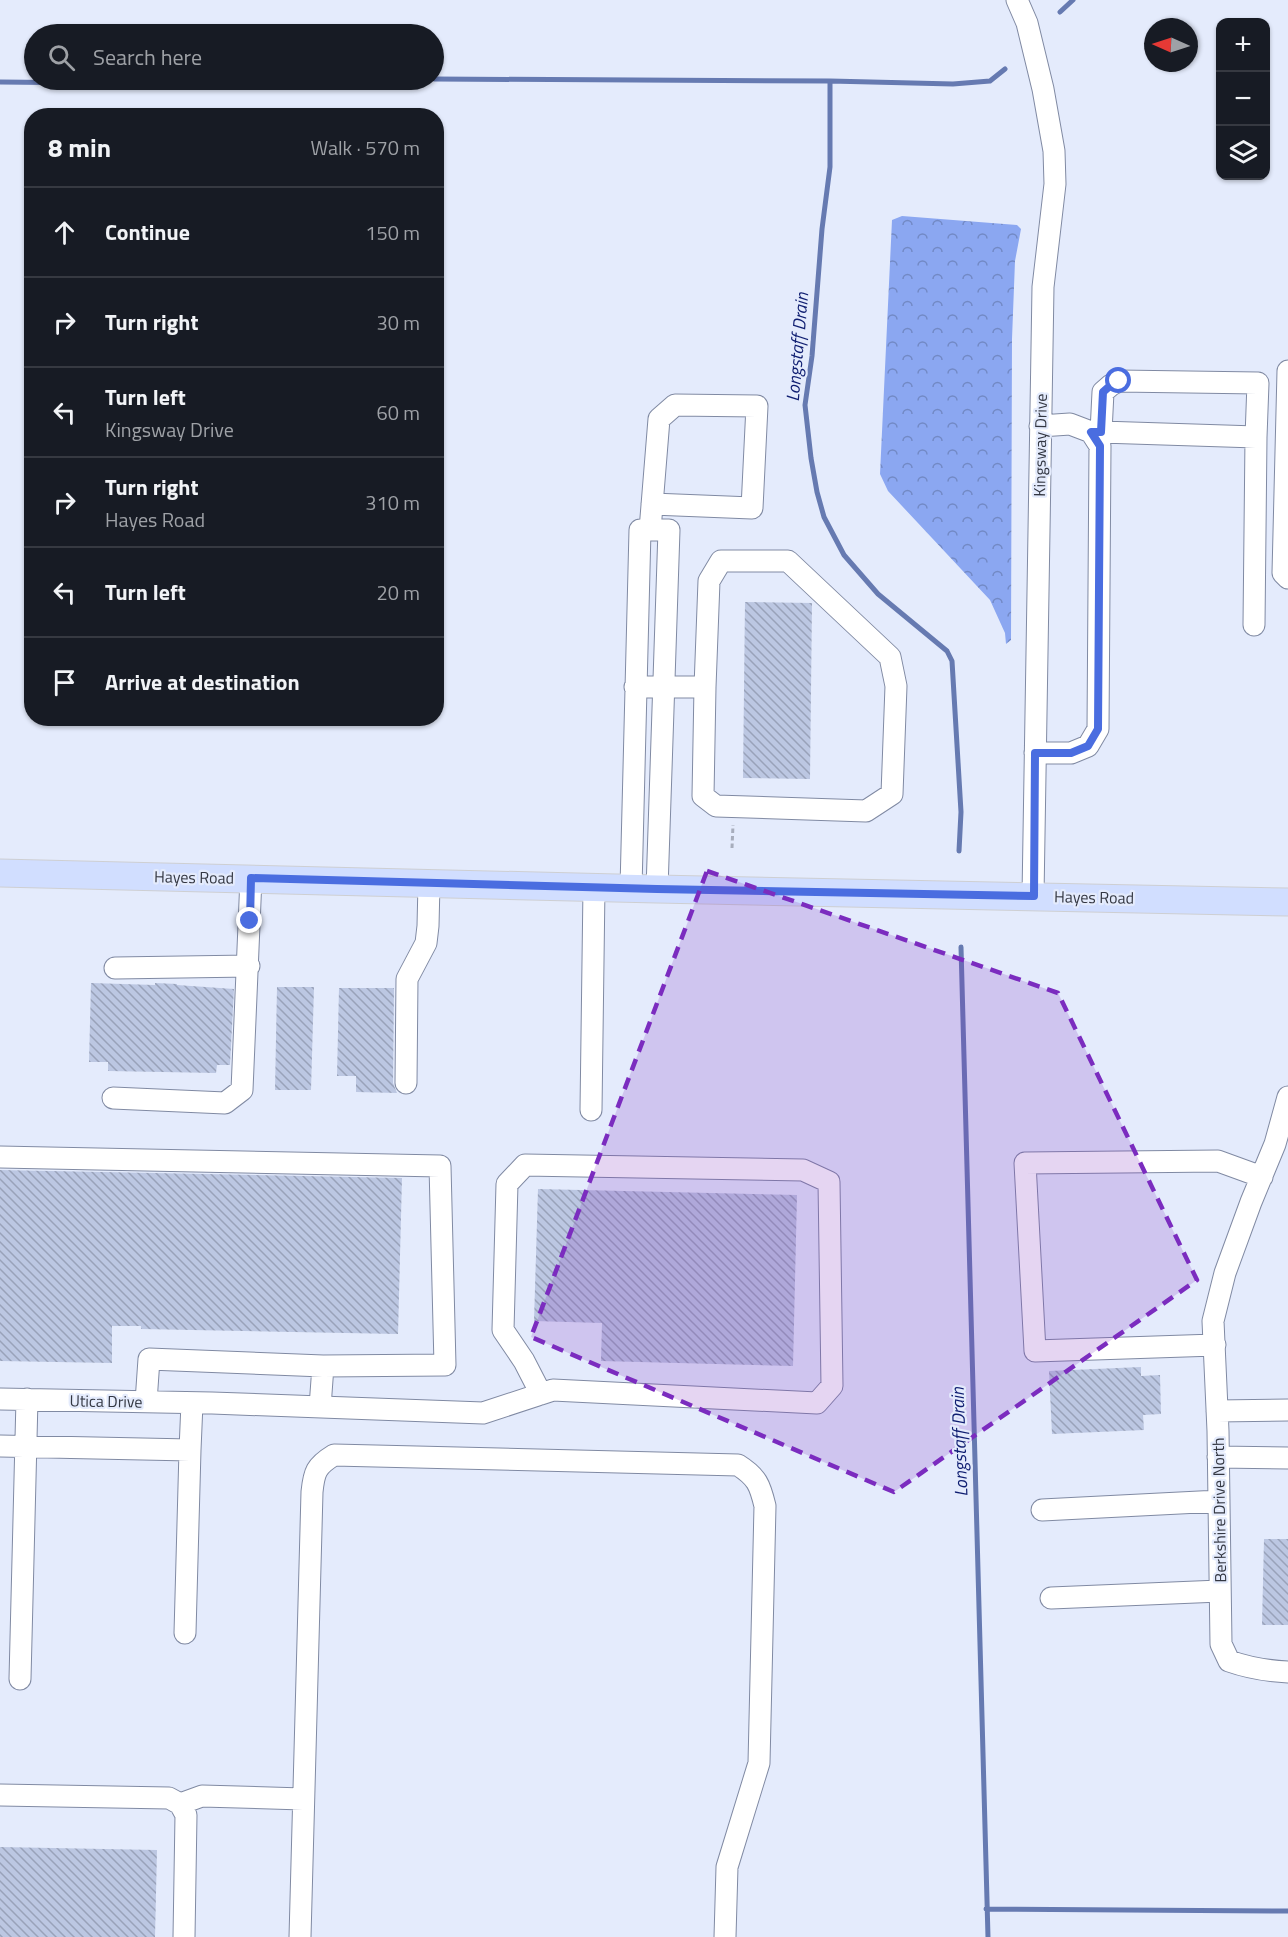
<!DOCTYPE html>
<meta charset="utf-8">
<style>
:root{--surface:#171b24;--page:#20242c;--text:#f1f3f6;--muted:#9ea1a6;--line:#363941}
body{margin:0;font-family:"Titillium Web",sans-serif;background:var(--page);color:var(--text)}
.controls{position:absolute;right:18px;top:18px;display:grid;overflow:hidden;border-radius:12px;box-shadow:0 2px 4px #0004}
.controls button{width:54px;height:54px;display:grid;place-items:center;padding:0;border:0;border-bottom:2px solid var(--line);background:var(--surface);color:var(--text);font:30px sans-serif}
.compass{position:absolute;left:1144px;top:18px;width:54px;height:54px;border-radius:50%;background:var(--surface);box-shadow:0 2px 4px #0004;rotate:273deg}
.stop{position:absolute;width:18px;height:18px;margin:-14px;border:4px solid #4a6de0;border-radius:50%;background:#fff}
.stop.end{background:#4a6de0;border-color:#fff;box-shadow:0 2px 6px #0008}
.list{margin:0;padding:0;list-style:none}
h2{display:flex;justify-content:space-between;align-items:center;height:78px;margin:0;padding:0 24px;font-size:26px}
h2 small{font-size:20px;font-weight:400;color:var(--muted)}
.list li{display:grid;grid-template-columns:39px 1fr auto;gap:18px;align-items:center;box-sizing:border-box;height:90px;padding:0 24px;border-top:2px solid var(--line)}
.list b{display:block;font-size:22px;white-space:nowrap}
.list p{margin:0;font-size:20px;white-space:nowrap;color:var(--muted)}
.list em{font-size:20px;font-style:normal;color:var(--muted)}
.icon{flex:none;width:33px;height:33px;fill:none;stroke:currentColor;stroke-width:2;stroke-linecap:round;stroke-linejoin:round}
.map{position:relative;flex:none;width:1288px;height:1937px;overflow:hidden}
.search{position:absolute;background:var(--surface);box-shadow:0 2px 4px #0004;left:24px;top:24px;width:420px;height:66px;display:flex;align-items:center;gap:15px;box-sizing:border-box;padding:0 21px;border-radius:33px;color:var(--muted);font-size:22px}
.panel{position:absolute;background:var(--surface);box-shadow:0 2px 4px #0004;left:24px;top:108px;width:420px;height:618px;border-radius:24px}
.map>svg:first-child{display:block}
.forest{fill:url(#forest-crowns)}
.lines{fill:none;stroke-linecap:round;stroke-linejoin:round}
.stream{stroke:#667ab1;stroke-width:5}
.building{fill:url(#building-back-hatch)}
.minor-casing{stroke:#808aa3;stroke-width:23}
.major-casing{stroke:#cecfd2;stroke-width:29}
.path{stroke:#a7adbc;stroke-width:3;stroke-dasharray:4.5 3;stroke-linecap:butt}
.minor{stroke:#fff;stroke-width:21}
.major{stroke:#d1deff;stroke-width:27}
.route{stroke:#4a6de0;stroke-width:8}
.marked{fill:#7b2cbf;fill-opacity:0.2;stroke:#7b2cbf;stroke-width:4.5;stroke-dasharray:12 8;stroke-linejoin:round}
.labels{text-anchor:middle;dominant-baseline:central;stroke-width:4.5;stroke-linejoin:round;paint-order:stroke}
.street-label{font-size:16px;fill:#333742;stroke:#e4ebfc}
.water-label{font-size:18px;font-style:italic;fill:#0f1e71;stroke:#e4ebfc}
</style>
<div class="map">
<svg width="1288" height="1937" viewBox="0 0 1288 1937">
<defs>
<pattern id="forest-crowns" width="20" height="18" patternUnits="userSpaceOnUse" patternTransform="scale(1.5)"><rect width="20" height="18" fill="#8ba7f1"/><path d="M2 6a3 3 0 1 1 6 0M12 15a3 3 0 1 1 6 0" fill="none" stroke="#7289c5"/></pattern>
<pattern id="building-back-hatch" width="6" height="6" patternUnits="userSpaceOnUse" patternTransform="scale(1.5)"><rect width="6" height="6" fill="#bcc7e2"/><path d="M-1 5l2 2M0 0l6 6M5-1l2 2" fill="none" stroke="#99a2b9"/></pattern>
</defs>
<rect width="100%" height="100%" fill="#e4ebfc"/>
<path class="forest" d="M902 216 1017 225 1021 229 1015 261 1012 339 1011 640 1006 644 1005 633 990 600 888 491 880 474 892 220Z"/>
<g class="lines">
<path class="stream" d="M1060 12 1073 0
M434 79 830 81 953 84 990 81 1005 69
M830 81V167L822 229 812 356 805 405 811 458 817 492 824 517 844 555 878 594 947 651 952 661 961 812 959 851
M0 82 96 83 108 80
M961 947 988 1937
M986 1909 1288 1911"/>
</g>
<path class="building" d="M745 602 812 603 810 779 743 778Z
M91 983 155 985V983L177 984V985L234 989 230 1065H217L216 1073 108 1071V1062H89Z
M277 987H314L311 1090H275Z
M339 988H394L393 1083 397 1093 356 1092V1076H337Z
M0 1170 402 1178 398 1334 141 1329V1326H112V1363L0 1361Z
M538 1189 797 1195 793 1366 601 1361 602 1323 534 1321Z
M1141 1367V1376L1160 1375 1161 1414 1143 1415 1144 1430 1052 1434 1049 1371Z
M1264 1539H1288V1625H1262Z
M0 1847 157 1850 155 1937H0Z"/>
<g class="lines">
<defs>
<path id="minor" d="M1017 0 1027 23 1043 89 1054 151 1055 184 1043 287 1033 896
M1288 371 1283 573 1288 578
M1091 432H1101L1256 437 1258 383 1119 381 1111 385 1103 392 1101 432
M650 530 659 419 675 405 757 406 752 508 652 504
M1254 625 1256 437
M635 687H705L709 581 721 561H788L890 657 896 686 892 794 866 811 716 806 703 796 705 687
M1035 753H1071L1088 746 1098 729 1100 446 1091 432 1070 424 1040 426
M631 888 640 530H669L657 889
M115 968 249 966
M406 1083 407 979 426 943 428 926 429 884
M1288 1097 1275 1144 1251 1202 1225 1273 1213 1321 1218 1431 1221 1644 1229 1661C1249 1668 1267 1671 1288 1672
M113 1098 225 1103 242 1090 251 878
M591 1110 594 887
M0 1157 440 1166 445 1365 323 1366 320 1407
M1215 1345 1035 1351 1025 1163 1218 1161 1262 1177
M0 1399 212 1403 483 1413 553 1390 817 1403 832 1386 829 1182 803 1170 525 1165 507 1184 503 1330 524 1361 541 1394
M146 1402 149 1359 323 1366
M1217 1411 1288 1410
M0 1446 190 1450 185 1633
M190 1450 192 1403
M1218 1457 1288 1458
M1042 1510 1219 1501
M1051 1598 1220 1591
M20 1679 27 1399
M0 1795 169 1798 180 1804 186 1815 184 1937
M180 1804 202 1796 303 1799
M300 1937 312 1492C314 1472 316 1466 334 1455L738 1465C757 1477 760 1485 765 1506L759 1763 727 1867 725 1937"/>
<path id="major" d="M0 873 657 889 1288 902"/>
</defs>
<use href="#minor" class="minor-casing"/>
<use href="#major" class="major-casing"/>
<path class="path" d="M732 848 733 825"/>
<use href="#minor" class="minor"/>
<use href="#major" class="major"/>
</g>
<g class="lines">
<path class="route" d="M250 921 251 878 657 889 1034 896 1035 753H1071L1088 746 1098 729 1100 446 1091 432H1101L1103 392 1111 385 1119 381"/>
</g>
<path class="marked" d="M707 871 1058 993 1197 1280 894 1492 531 1337Z"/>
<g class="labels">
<g class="street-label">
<text transform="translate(1040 445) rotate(-89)">Kingsway Drive</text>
<text transform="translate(194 877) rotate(1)">Hayes Road</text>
<text transform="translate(1094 897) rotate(1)">Hayes Road</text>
<text transform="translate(106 1401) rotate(1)">Utica Drive</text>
<text transform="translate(1219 1510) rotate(-91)">Berkshire Drive North</text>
</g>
<g class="water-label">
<text transform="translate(797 347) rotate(-85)">Longstaff Drain</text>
<text transform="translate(959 1442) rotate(-92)">Longstaff Drain</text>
</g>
</g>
</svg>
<div class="controls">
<button>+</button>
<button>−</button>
<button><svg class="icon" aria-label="layers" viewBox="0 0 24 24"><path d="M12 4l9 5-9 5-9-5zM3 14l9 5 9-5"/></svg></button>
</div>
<svg class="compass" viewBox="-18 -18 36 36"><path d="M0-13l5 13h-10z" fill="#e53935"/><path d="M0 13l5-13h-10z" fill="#9ea1a6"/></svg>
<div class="stop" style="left:1119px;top:381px"></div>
<div class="stop end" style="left:250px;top:921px"></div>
<div class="search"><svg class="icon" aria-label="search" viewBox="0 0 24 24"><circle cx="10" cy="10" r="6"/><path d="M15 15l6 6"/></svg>Search here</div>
<section class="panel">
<h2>8 min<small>Walk · 570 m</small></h2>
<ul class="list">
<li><svg class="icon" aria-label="ahead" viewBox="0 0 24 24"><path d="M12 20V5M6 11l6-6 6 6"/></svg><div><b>Continue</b></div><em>150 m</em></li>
<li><svg class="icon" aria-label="right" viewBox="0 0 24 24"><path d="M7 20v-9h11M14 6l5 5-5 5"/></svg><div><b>Turn right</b></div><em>30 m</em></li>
<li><svg class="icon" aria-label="left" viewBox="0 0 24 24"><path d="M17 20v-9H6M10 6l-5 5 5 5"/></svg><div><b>Turn left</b><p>Kingsway Drive</p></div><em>60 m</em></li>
<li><svg class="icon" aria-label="right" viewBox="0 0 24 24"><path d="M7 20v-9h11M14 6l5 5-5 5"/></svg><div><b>Turn right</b><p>Hayes Road</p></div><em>310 m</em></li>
<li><svg class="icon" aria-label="left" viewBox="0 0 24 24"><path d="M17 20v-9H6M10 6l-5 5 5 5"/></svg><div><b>Turn left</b></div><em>20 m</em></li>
<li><svg class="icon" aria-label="arrive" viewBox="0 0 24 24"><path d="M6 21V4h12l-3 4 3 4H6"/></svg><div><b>Arrive at destination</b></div></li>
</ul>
</section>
</div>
